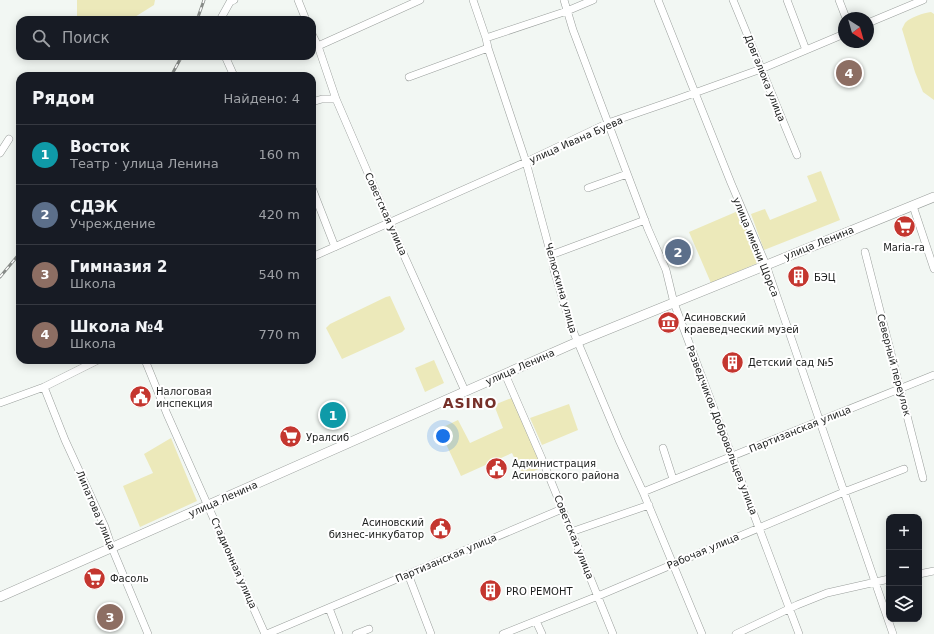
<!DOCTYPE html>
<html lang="ru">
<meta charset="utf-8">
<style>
:root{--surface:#171b24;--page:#242831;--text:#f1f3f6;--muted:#9ea1a6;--line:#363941;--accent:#8c9099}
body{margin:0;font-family:"DejaVu Sans",sans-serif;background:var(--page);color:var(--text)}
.controls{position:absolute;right:12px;bottom:12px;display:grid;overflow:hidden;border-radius:8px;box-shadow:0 2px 10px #0003}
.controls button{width:36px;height:36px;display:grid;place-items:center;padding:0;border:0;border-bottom:1px solid var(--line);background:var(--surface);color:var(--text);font:20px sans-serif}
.compass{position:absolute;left:838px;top:12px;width:36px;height:36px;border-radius:50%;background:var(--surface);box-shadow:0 2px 10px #0003;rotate:143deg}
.you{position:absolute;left:443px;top:436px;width:14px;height:14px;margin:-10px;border:3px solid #fff;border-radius:50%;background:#1a73e8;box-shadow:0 0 0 6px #1a73e833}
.badge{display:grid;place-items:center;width:26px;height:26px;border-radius:50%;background:var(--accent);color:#fff;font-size:13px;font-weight:700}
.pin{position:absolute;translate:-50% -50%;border:2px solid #fff;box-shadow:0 1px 4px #0006}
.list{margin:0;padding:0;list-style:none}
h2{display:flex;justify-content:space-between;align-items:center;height:52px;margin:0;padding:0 16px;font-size:17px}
h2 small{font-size:13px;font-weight:400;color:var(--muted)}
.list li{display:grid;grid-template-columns:26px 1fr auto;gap:12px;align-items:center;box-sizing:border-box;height:60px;padding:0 16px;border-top:1px solid var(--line)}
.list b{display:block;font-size:15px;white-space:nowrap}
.list p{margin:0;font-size:13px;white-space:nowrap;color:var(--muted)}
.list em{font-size:13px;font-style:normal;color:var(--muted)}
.icon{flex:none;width:22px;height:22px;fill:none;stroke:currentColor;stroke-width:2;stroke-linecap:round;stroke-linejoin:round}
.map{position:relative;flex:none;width:934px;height:634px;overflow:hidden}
.search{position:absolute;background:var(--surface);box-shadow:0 2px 10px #0003;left:16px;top:16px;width:300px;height:44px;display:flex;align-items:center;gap:10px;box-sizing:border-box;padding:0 14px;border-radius:12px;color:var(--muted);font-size:15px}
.panel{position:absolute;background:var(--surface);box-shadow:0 2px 10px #0003;left:16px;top:72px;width:300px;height:292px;border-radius:12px}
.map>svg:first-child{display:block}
.green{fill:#ece9ba}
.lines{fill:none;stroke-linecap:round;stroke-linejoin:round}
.minor-casing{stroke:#9a9f9c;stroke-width:8}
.major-casing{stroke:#9a9f9c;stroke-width:10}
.minor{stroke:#fff;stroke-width:7}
.major{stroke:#fff;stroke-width:9}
.rail-casing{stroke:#878b88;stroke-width:3}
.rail{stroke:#fff;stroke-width:1.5;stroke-dasharray:4.5;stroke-linecap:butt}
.labels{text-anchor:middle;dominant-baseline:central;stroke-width:4;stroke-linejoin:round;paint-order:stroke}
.street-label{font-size:10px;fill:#1c1e1d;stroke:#fff}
.poi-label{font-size:10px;fill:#1c1e1d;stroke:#fff;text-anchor:start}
.district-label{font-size:14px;font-weight:bold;letter-spacing:1px;fill:#763029;stroke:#fff}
</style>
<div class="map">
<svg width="934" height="634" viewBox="0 0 934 634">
<rect width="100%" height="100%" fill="#f2f7f3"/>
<path class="green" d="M77 0H155L154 5 130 20H77Z
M931 12 934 14V100L923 92 915 72 902 29C903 27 904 25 905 23 910 17 924 13 931 12Z
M821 171 840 220 764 250 751 214 765 209 770 220 817 201 807 176Z
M738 211 760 262 711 283 689 232Z
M390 296 405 329 402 332 342 359 326 328 330 324 386 297Z
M434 360 444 383 425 392 415 368Z
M514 397 543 467 523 476 512 453 461 476 439 429 458 420 470 443 503 428 494 405Z
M569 404 578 430 542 445 530 418Z
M171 438 197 501 140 527 123 486 153 473 144 454Z"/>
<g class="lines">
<defs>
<path id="minor" d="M298 0 306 20
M473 0 486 38 488 48 526 162 551 255 554 270 571 326 619 440 643 492 702 634
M564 0 573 30 648 229 666 270 674 303 799 634
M658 0 731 183 766 265 893 634
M733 0 797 155
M787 0 806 50
M839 0 846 18
M220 20 230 2 234 0
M868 23 923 0
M312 34 318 46 336 99 389 222 465 391
M486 38 567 11 593 0
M318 46 420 0
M225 56 234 76
M409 77 488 48
M312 102 322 99H336
M0 153 9 139
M312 188 335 247
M588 188 627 174
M913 206 934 269
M865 252 923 478
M551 255 645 220
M312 257 526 162 608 123 675 100 761 69 844 34
M145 360 167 414 265 634
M505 374 542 459 613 634
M44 387 65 440 105 527 112 548 148 634
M0 403 44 387 98 360
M663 448 673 479
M643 492 934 375
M571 532 649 505
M408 574 431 634
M919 574 934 571
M329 608 339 634
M536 621 542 634
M267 634 562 509
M356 634 369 629
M503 634 598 596 844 492 904 469
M736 634 797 605 827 593 889 579"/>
<path id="major" d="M0 597 577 342 934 197"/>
</defs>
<use href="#minor" class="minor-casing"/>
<use href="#major" class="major-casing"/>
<use href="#minor" class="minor"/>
<use href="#major" class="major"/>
<defs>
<path id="rail" d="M197 20 204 0
M171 76 182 56
M0 277 20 253"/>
</defs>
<use href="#rail" class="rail-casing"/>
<use href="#rail" class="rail"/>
</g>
<defs>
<symbol id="supermarket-disc" viewBox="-11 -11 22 22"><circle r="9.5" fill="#c4362f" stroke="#fff"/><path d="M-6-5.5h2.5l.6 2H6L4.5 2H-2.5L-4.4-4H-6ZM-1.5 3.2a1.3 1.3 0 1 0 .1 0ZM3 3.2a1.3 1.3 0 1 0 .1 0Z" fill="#fff"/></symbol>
<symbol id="building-disc" viewBox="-11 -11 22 22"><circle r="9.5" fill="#c4362f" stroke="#fff"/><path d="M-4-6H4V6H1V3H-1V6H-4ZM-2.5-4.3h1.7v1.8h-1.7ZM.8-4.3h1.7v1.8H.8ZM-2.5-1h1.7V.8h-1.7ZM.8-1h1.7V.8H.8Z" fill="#fff"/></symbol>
<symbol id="museum-disc" viewBox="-11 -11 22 22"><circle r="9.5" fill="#c4362f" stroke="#fff"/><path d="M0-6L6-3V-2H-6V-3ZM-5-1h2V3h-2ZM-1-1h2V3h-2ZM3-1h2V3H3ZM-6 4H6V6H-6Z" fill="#fff"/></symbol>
<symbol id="civic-disc" viewBox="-11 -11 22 22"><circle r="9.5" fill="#c4362f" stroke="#fff"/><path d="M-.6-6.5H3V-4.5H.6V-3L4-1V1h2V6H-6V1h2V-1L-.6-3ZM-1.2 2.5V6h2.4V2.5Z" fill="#fff"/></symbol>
</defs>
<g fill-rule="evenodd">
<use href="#supermarket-disc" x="892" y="214" width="25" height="25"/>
<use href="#building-disc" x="786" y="264" width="25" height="25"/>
<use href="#museum-disc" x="656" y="310" width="25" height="25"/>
<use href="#building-disc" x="720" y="350" width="25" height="25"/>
<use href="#civic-disc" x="128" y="384" width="25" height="25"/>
<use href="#supermarket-disc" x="278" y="424" width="25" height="25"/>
<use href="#civic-disc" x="484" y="456" width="25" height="25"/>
<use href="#civic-disc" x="428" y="516" width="25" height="25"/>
<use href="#supermarket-disc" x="82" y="566" width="25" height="25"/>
<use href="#building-disc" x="478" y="578" width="25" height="25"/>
</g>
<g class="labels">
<g class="street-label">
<text transform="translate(765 78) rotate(68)">Довгалюка улица</text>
<text transform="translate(576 140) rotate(-24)">улица Ивана Буева</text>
<text transform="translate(386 214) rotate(66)">Советская улица</text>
<text transform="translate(819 243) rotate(-22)">улица Ленина</text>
<text transform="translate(756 247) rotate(68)">улица имени Щорса</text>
<text transform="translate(561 288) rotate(74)">Челюскина улица</text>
<text transform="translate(894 365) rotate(75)">Северный переулок</text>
<text transform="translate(520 367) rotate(-24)">улица Ленина</text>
<text transform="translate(800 429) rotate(-22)">Партизанская улица</text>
<text transform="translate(722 430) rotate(69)">Разведчиков Добровольцев улица</text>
<text transform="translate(223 499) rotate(-24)">улица Ленина</text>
<text transform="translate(96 510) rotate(67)">Липатова улица</text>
<text transform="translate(574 537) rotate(68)">Советская улица</text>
<text transform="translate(703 551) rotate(-23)">Рабочая улица</text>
<text transform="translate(446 558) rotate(-23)">Партизанская улица</text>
<text transform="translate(234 563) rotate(66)">Стадионная улица</text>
</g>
<g class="poi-label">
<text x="904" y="247" text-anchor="middle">Maria-ra</text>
<text x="814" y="277">БЭЦ</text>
<text x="684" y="317">Асиновский<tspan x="684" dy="12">краеведческий музей</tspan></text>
<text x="748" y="362">Детский сад №5</text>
<text x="156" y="391">Налоговая<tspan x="156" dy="12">инспекция</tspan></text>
<text x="306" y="437">Уралсиб</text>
<text x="512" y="463">Администрация<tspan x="512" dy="12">Асиновского района</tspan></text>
<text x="424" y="522" text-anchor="end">Асиновский<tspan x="424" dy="12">бизнес-инкубатор</tspan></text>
<text x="110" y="578">Фасоль</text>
<text x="506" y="591">PRO РЕМОНТ</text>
</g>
<g class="district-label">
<text x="470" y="403">ASINO</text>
</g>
</g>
</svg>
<div class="controls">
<button>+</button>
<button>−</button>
<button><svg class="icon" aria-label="layers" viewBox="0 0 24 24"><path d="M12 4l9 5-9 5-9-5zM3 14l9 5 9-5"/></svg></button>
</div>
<svg class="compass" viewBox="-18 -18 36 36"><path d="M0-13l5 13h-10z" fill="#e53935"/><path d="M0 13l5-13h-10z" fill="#9ea1a6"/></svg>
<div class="you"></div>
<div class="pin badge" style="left:333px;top:415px;background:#0f9aa8">1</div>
<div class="pin badge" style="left:678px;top:252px;background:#5c6f8a">2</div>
<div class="pin badge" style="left:110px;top:617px;background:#8d6e63">3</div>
<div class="pin badge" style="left:849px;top:73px;background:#8d6e63">4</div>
<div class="search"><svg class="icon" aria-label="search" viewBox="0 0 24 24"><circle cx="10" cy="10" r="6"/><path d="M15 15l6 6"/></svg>Поиск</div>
<section class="panel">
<h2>Рядом<small>Найдено: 4</small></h2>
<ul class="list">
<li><span class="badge" style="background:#0f9aa8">1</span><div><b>Восток</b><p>Театр · улица Ленина</p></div><em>160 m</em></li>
<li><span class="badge" style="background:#5c6f8a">2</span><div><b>СДЭК</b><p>Учреждение</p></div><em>420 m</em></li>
<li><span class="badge" style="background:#8d6e63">3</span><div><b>Гимназия 2</b><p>Школа</p></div><em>540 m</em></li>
<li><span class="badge" style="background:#8d6e63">4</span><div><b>Школа №4</b><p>Школа</p></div><em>770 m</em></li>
</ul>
</section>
</div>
